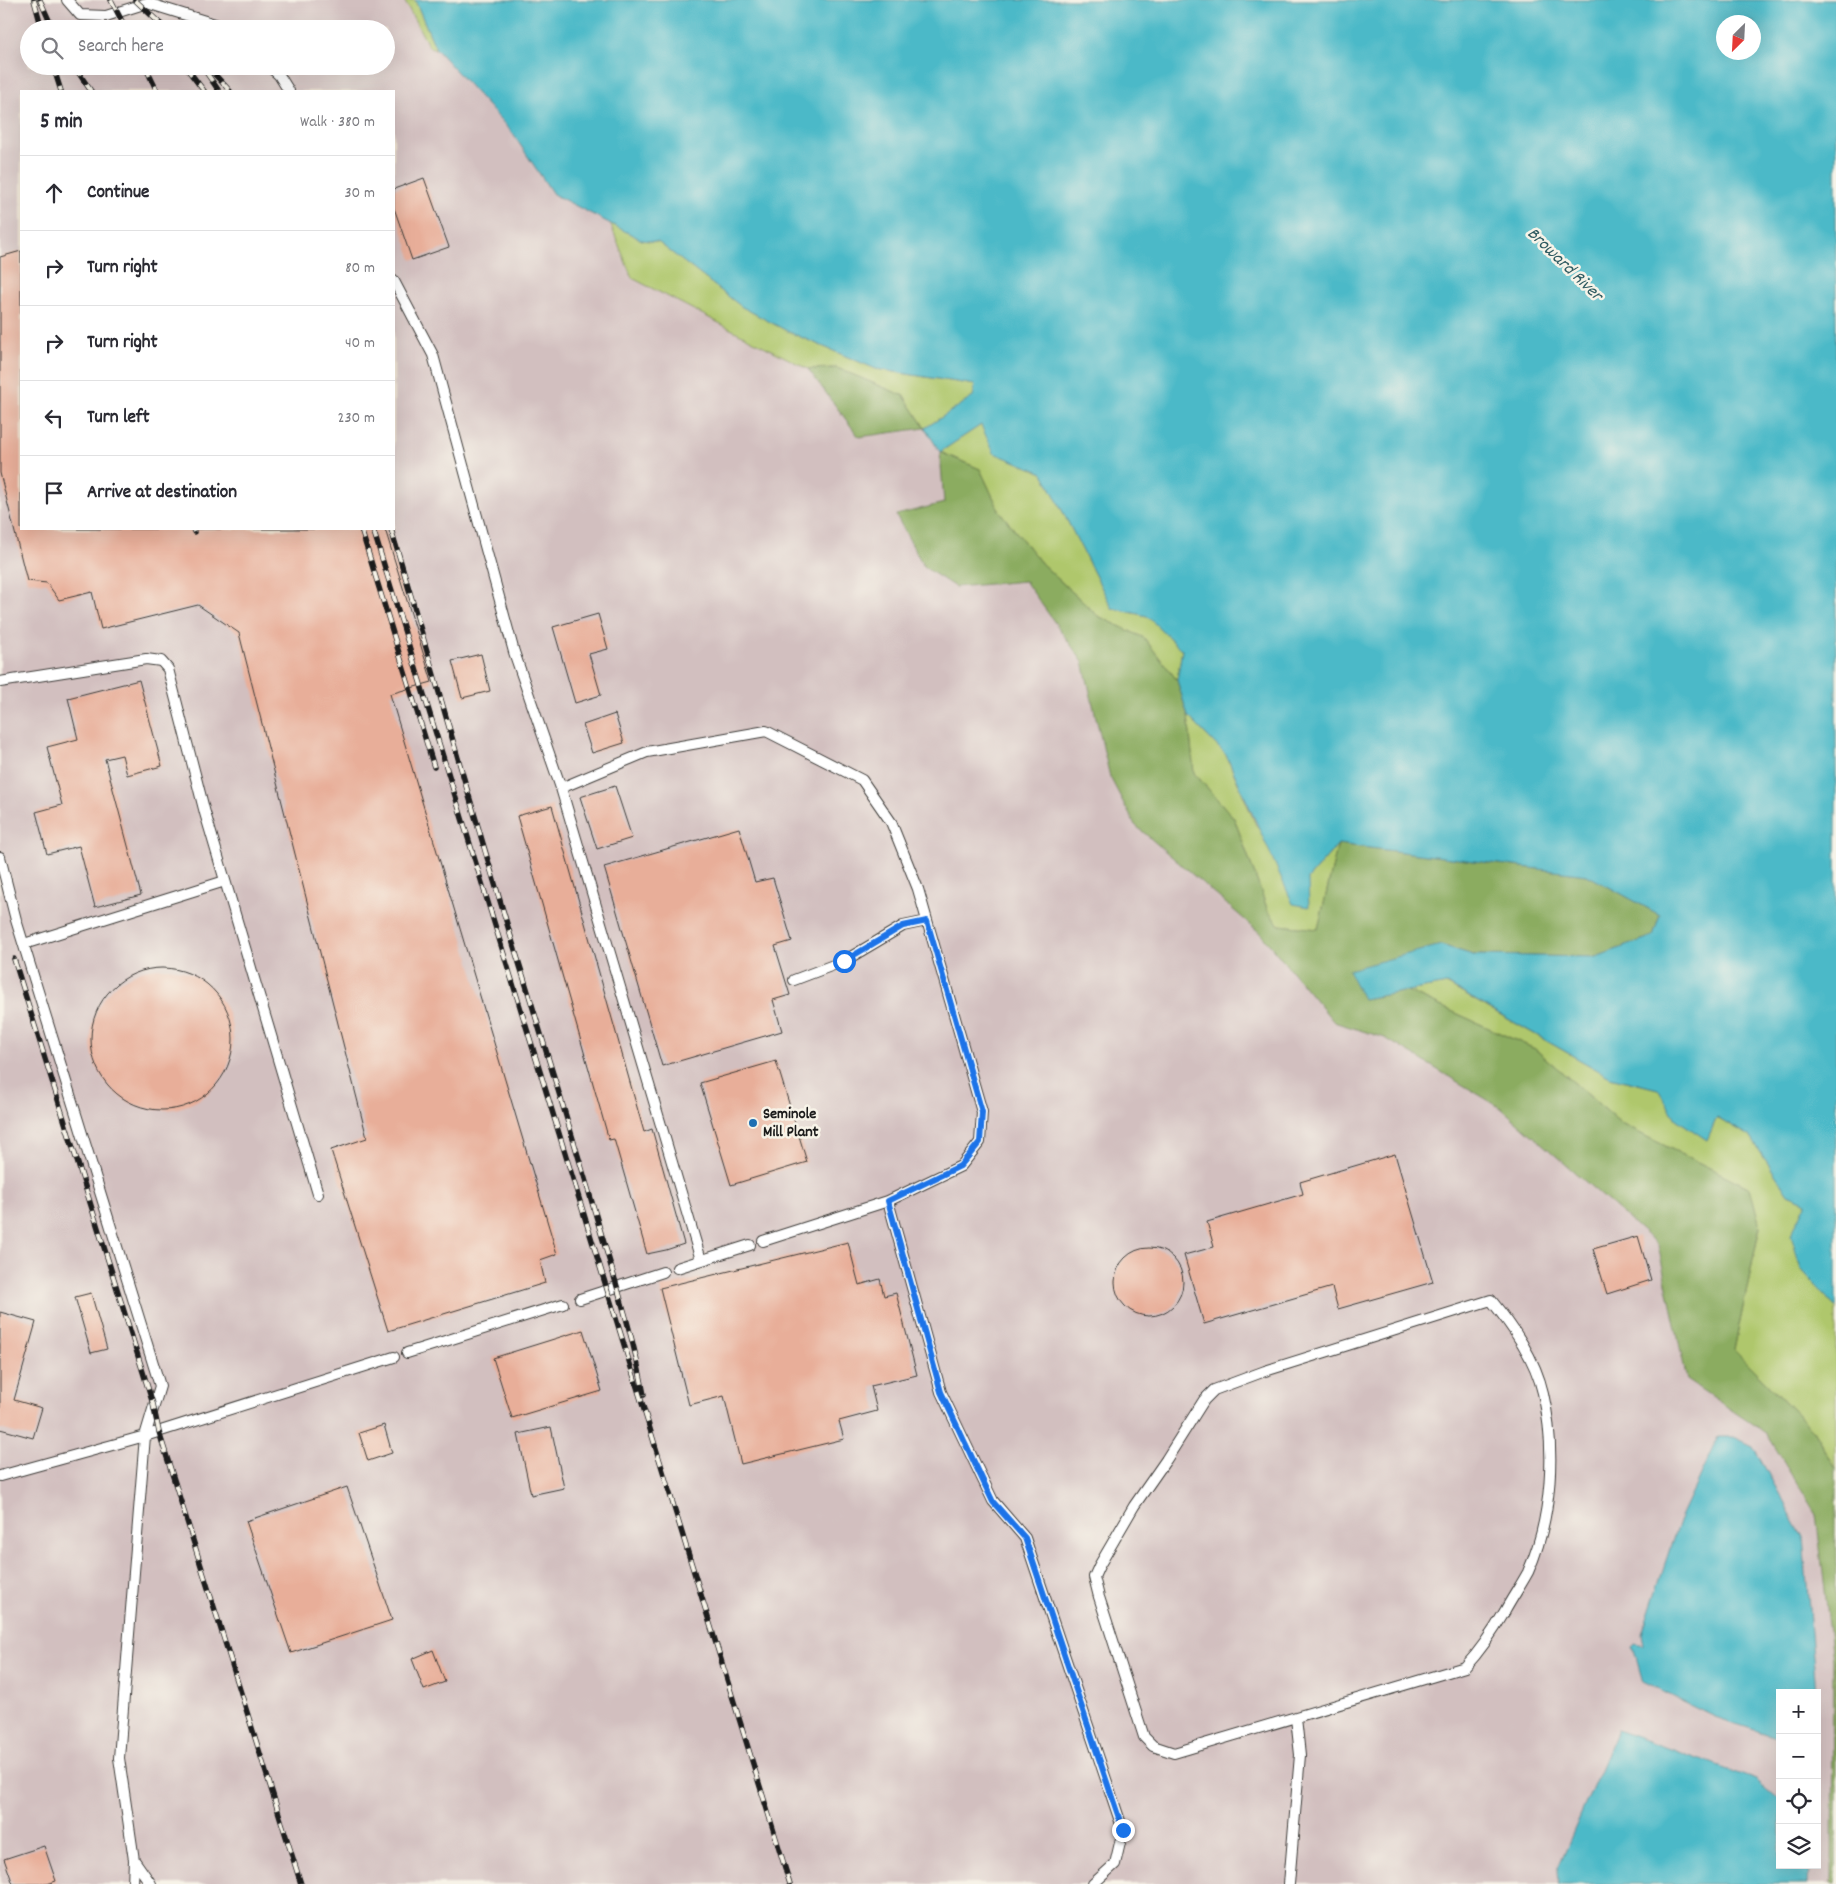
<!DOCTYPE html>
<meta charset="utf-8">
<style>
:root{--surface:#fff;--page:#f7f7f7;--text:#2b2b33;--muted:#7c7c81;--line:#e1e1e2}
body{margin:0;font-family:Dekko,sans-serif;background:var(--page);color:var(--text)}
.controls{position:absolute;right:15px;bottom:15px;display:grid;overflow:hidden;border-radius:0px;box-shadow:0 5px 20px #0002}
.controls button{width:45px;height:45px;display:grid;place-items:center;padding:0;border:0;border-bottom:1px solid var(--line);background:var(--surface);color:var(--text);font:25px sans-serif}
.compass{position:absolute;left:1716px;top:15px;width:45px;height:45px;border-radius:50%;background:var(--surface);box-shadow:0 5px 20px #0002;rotate:204deg}
.stop{position:absolute;width:15px;height:15px;margin:-11px;border:4px solid #1a73e8;border-radius:50%;background:#fff}
.stop.end{background:#1a73e8;border-color:#fff;box-shadow:0 1px 5px #0008}
.list{margin:0;padding:0;list-style:none}
h2{display:flex;justify-content:space-between;align-items:center;height:65px;margin:0;padding:0 20px;font-size:21px}
h2 small{font-size:16px;font-weight:400;color:var(--muted)}
.list li{display:grid;grid-template-columns:32px 1fr auto;gap:15px;align-items:center;box-sizing:border-box;height:75px;padding:0 20px;border-top:1px solid var(--line)}
.list b{display:block;font-size:19px;white-space:nowrap}
.list em{font-size:16px;font-style:normal;color:var(--muted)}
.icon{flex:none;width:28px;height:28px;fill:none;stroke:currentColor;stroke-width:2;stroke-linecap:round;stroke-linejoin:round}
.map{position:relative;flex:none;width:1836px;height:1884px;overflow:hidden}
.search{position:absolute;background:var(--surface);box-shadow:0 5px 20px #0002;left:20px;top:20px;width:375px;height:55px;display:flex;align-items:center;gap:12px;box-sizing:border-box;padding:0 18px;border-radius:28px;color:var(--muted);font-size:19px}
.panel{position:absolute;background:var(--surface);box-shadow:0 5px 20px #0002;left:20px;top:90px;width:375px;height:440px;border-radius:0px}
.map>svg:first-child{display:block}
.industrial{fill:#d2bfbf;fill-rule:evenodd}
.green{fill:#afc76c;stroke:#667244}
.forest{fill:#8bac60;stroke:#54643e}
.water{fill:#4cb9c8;stroke:#346a72;fill-rule:evenodd}
.building{fill:#e8ae99}
.lines{fill:none;stroke-linecap:round;stroke-linejoin:round}
.lane-casing{stroke:#3d3b38;stroke-width:12}
.lane{stroke:#fff;stroke-width:10}
.rail-casing{stroke:#1c1c1c;stroke-width:5.5}
.rail{stroke:#f7f3e8;stroke-width:4;stroke-dasharray:11;stroke-linecap:butt}
.route{stroke:#1a73e8;stroke-width:6}
.poi-dot{fill:#1f6fb2;stroke:#f7f3e8;stroke-width:2}
.labels{text-anchor:middle;dominant-baseline:central;stroke-width:5;stroke-linejoin:round;paint-order:stroke}
.poi-label{font-size:16px;font-weight:bold;fill:#1c1c1c;stroke:#f7f3e8;text-anchor:start}
.water-label{font-size:18px;font-style:italic;fill:#2f5b61;stroke:#f7f3e8}
</style>
<div class="map">
<svg width="1836" height="1884" viewBox="0 0 1836 1884">
<rect width="100%" height="100%" fill="#f7f3e8"/>
<filter id="ink" filterUnits="userSpaceOnUse"><feTurbulence type="fractalNoise" baseFrequency=".02" numOctaves="2"/><feDisplacementMap in="SourceGraphic" scale="10" xChannelSelector="R" yChannelSelector="G"/><feConvolveMatrix kernelMatrix="1 2 1 2 8 2 1 2 1" color-interpolation-filters="sRGB"/></filter>
<filter id="wash" filterUnits="userSpaceOnUse"><feTurbulence type="fractalNoise" baseFrequency=".0096" numOctaves="4" result="noise"/><feDisplacementMap in="SourceGraphic" scale="20" xChannelSelector="R" yChannelSelector="G"/><feGaussianBlur stdDeviation="1.12" result="paint"/><feColorMatrix in="noise" values="0 0 0 0 0 0 0 0 0 0 0 0 0 0 0 0 0 1.4 0 .05"/><feComposite in="paint" operator="in"/></filter>
<g filter="url(#wash)">
<rect width="100%" height="100%" fill="#f5e9d5"/>
<path class="industrial" d="M0 0H404L429 47 436 49 511 131 553 194 610 223 632 278 808 369 859 437 925 428 940 452 944 503 896 514 955 587 1025 581 1083 662 1110 777 1135 825 1259 932 1334 1022 1385 1038 1501 1108 1658 1245 1687 1380 1767 1434 1816 1514 1833 1659 1832 1884H0ZM29 29H386V66H29ZM21 91H394V529H21ZM1780 1693H1817V1865H1780Z"/>
<path class="green" d="M404 0H415L436 49 429 47Z
M610 223 642 240 658 242 742 307 789 332 876 369 975 385 974 397 925 428 904 396 837 368 808 369 632 278Z
M981 425 995 453 1043 473 1112 608 1147 616 1182 650 1177 680 1144 638 1098 616 1042 564 1000 512 980 469 940 452Z
M1188 716 1226 755 1256 825 1308 879 1338 844 1318 929 1279 925 1268 911 1234 818 1194 773Z
M1446 984 1610 1077 1658 1089 1676 1119 1707 1140 1717 1117 1750 1136 1788 1194 1807 1202 1801 1269 1836 1308V1469L1813 1430 1734 1350 1760 1227 1750 1188 1623 1125 1535 1049 1407 991Z"/>
<path class="forest" d="M837 368 904 396 925 428 859 437 808 369Z
M940 452 980 469 1000 512 1042 564 1098 616 1144 638 1177 680 1188 716 1194 773 1234 818 1268 911 1279 925 1318 929 1338 844 1587 875 1660 915 1653 936 1596 957 1473 955 1441 945 1363 999 1407 991 1535 1049 1623 1125 1750 1188 1760 1226 1734 1350 1813 1430 1836 1469V1884H1832L1833 1659 1816 1514 1767 1434 1687 1380 1658 1245 1501 1108 1385 1038 1334 1022 1259 932 1135 825 1110 777 1083 662 1025 581 955 587 924 567 896 515 944 503Z"/>
<path class="water" d="M415 0H1836V1308L1801 1269 1791 1235 1807 1202 1788 1194 1750 1136 1717 1117 1707 1140 1676 1119 1658 1089 1610 1077 1447 984 1363 999 1348 970 1441 945 1473 955 1596 957 1653 936 1660 915 1587 875 1338 844 1308 879 1309 907 1293 904 1226 755 1188 716 1177 680 1182 650 1147 616 1112 608 1043 473 994 453 981 425 940 452 925 428 973 397 975 385 876 369 789 332 742 307 658 242 642 240 553 194 511 131 436 49ZM1724 22H1754V52H1724Z
M1718 1437H1734L1753 1446 1803 1537 1816 1692 1780 1693V1736L1776 1737 1715 1717 1643 1682 1633 1647 1636 1644 1644 1646 1642 1633 1679 1521Z
M1617 1730 1756 1780 1780 1800V1865H1810L1809 1884H1558L1557 1870Z"/>
<g id="blocks">
<path class="building" d="M424 178 449 247 412 260 394 208V189Z
M21 251V529H385L432 682 390 694 557 1254 540 1260 545 1283 388 1331 331 1150 367 1138 239 633 198 605 101 629 92 592 59 600 47 583 27 581 0 473V257Z
M598 614 608 649 589 654 601 695 575 703 553 627Z
M481 654 490 691 462 698 452 661Z
M139 680 162 766 127 775 122 755 105 759 141 895 95 907 79 846 47 854 36 812 62 805 47 747 78 739 68 698Z
M615 714 624 743 592 753 583 725Z
M615 786 632 838 597 849 580 797Z
M552 806 644 1132 652 1129 684 1244 666 1250 647 1254 614 1139 609 1140 517 816Z
M739 828 755 882 773 878 792 941 775 946 790 995 773 1000 782 1031 662 1066 604 867Z
M91 1039a71 71 0 1 1 142 0a71 71 0 1 1-142 0Z
M776 1061 807 1162 731 1185 700 1083Z
M1395 1154 1433 1282 1338 1309 1332 1287 1204 1324 1184 1255 1214 1247 1207 1222 1303 1194 1300 1182Z
M1638 1236 1651 1280 1607 1294 1593 1249Z
M848 1242 859 1285 880 1279 884 1296 896 1293 917 1375 871 1386 877 1411 839 1421 844 1439 741 1464 724 1396 689 1405 660 1288Z
M1115 1282a34 34 0 1 1 68 0a34 34 0 1 1-68 0Z
M91 1293 107 1349 91 1353 75 1297Z
M0 1312 36 1322 14 1400 42 1408 33 1438 0 1429Z
M583 1330 602 1391 512 1418 493 1358Z
M384 1425 392 1453 368 1461 359 1433Z
M551 1427 564 1488 531 1495 518 1434Z
M347 1487 392 1620 291 1653 246 1521Z
M433 1650 445 1682 424 1690 412 1659Z
M44 1846 56 1881 47 1884H13L4 1859Z"/>
</g>
</g>
<g filter="url(#ink)">
<use href="#blocks" fill-opacity="0" stroke="#3d3b38" stroke-width="1"/>
<g class="lines">
<defs>
<path id="lane" d="M67 0 80 15 106 16 147 3 218 25 223 29
M269 66 279 75 289 91
M394 281 433 355 514 652 561 788 647 752 766 731 862 780 891 822 918 889 982 1112 980 1142 961 1166 888 1201
M0 682 146 659 161 661 168 669 205 813 318 1194
M561 788 701 1260
M0 857 16 920 160 1386 145 1436 119 1758 134 1860 151 1884
M24 944 225 881
M794 980 844 961 903 926 927 921
M763 1241 888 1201 941 1392 993 1501 1025 1538 1123 1830 1115 1864 1093 1884
M677 1268 750 1245
M580 1299 663 1272
M1491 1300C1513 1327 1535 1358 1543 1393 1556 1450 1552 1518 1528 1572 1521 1585 1512 1598 1505 1611 1493 1632 1481 1650 1465 1667L1174 1753 1153 1746 1144 1737 1099 1597 1094 1577 1099 1566 1134 1506 1166 1460 1204 1400 1214 1390 1265 1371Z
M407 1353 563 1304
M0 1476 145 1436 394 1357
M133 1884 134 1860
M1289 1884 1300 1755 1296 1718"/>
</defs>
<use href="#lane" class="lane-casing"/>
<use href="#lane" class="lane"/>
<defs>
<path id="rail" d="M34 0 42 29
M40 0 53 29
M111 0 126 29
M135 0 166 29
M53 66 61 91
M74 66 91 91
M145 66 157 91
M185 66 204 91
M207 66 230 91
M206 72 219 91
M193 529 194 532
M361 529 434 767
M373 529 790 1884
M391 529C437 681 478 834 526 985 551 1068 577 1150 601 1233 617 1286 634 1340 644 1395
M14 959 153 1404 159 1432 301 1884"/>
</defs>
<use href="#rail" class="rail-casing"/>
<use href="#rail" class="rail"/>
</g>
</g>
<g class="lines" filter="url(#ink)">
<path class="route" d="M844 961 903 926 927 921 982 1112 980 1142 960 1166 888 1201 941 1392 993 1502 1025 1538 1123 1830"/>
</g>
<circle class="poi-dot" cx="753" cy="1123" r="5"/>
<g class="labels">
<g class="poi-label">
<text x="763" y="1114">Seminole<tspan x="763" dy="18">Mill Plant</tspan></text>
</g>
<g class="water-label">
<text transform="translate(1564 265) rotate(44)">Broward River</text>
</g>
</g>
</svg>
<div class="controls">
<button>+</button>
<button>−</button>
<button><svg class="icon" aria-label="locate" viewBox="0 0 24 24"><circle cx="12" cy="12" r="6"/><path d="M12 2v4M12 18v4M2 12h4M18 12h4"/></svg></button>
<button><svg class="icon" aria-label="layers" viewBox="0 0 24 24"><path d="M12 4l9 5-9 5-9-5zM3 14l9 5 9-5"/></svg></button>
</div>
<svg class="compass" viewBox="-18 -18 36 36"><path d="M0-13l5 13h-10z" fill="#e53935"/><path d="M0 13l5-13h-10z" fill="#7c7c81"/></svg>
<div class="stop" style="left:844px;top:961px"></div>
<div class="stop end" style="left:1123px;top:1830px"></div>
<div class="search"><svg class="icon" aria-label="search" viewBox="0 0 24 24"><circle cx="10" cy="10" r="6"/><path d="M15 15l6 6"/></svg>Search here</div>
<section class="panel">
<h2>5 min<small>Walk · 380 m</small></h2>
<ul class="list">
<li><svg class="icon" aria-label="ahead" viewBox="0 0 24 24"><path d="M12 20V5M6 11l6-6 6 6"/></svg><div><b>Continue</b></div><em>30 m</em></li>
<li><svg class="icon" aria-label="right" viewBox="0 0 24 24"><path d="M7 20v-9h11M14 6l5 5-5 5"/></svg><div><b>Turn right</b></div><em>80 m</em></li>
<li><svg class="icon" aria-label="right" viewBox="0 0 24 24"><path d="M7 20v-9h11M14 6l5 5-5 5"/></svg><div><b>Turn right</b></div><em>40 m</em></li>
<li><svg class="icon" aria-label="left" viewBox="0 0 24 24"><path d="M17 20v-9H6M10 6l-5 5 5 5"/></svg><div><b>Turn left</b></div><em>230 m</em></li>
<li><svg class="icon" aria-label="arrive" viewBox="0 0 24 24"><path d="M6 21V4h12l-3 4 3 4H6"/></svg><div><b>Arrive at destination</b></div></li>
</ul>
</section>
</div>
